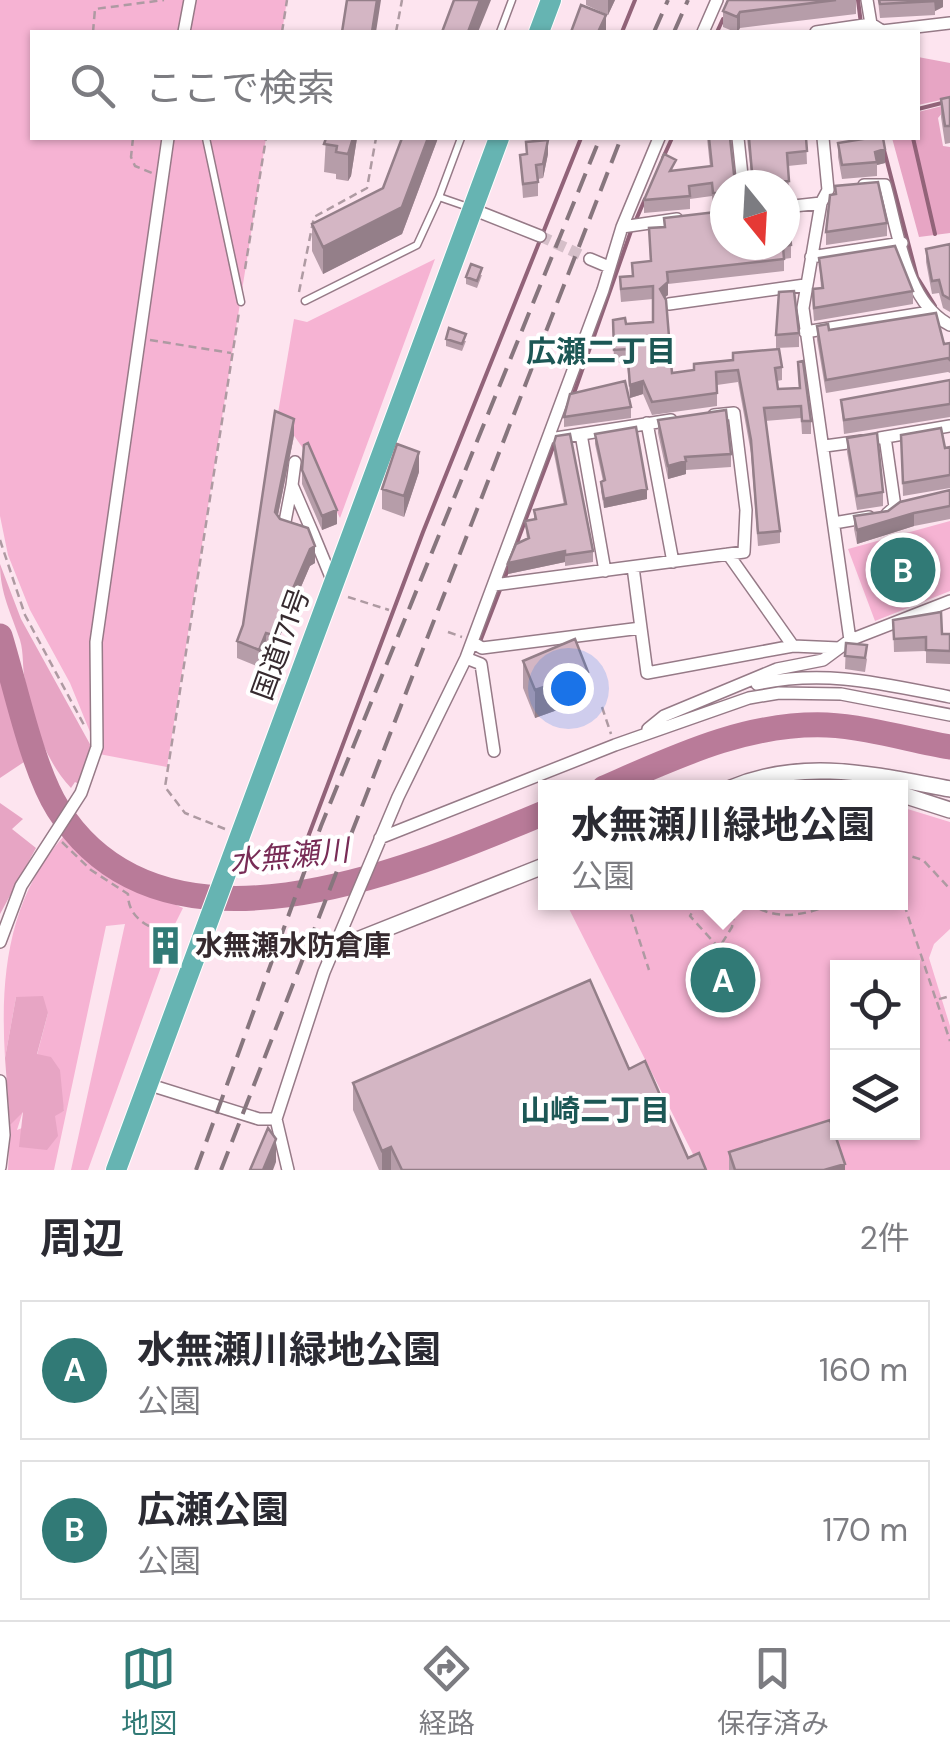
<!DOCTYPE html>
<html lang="ja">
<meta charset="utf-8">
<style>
:root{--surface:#fff;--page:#f7f7f7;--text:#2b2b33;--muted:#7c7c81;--line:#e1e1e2;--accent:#317a76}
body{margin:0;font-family:"DM Sans","Noto Sans JP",sans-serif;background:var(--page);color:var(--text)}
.controls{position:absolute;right:30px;bottom:30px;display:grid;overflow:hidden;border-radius:0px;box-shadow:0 2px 8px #0004}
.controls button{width:90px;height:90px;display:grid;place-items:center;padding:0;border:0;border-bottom:2px solid var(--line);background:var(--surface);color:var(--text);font:50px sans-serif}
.compass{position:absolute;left:710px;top:170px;width:90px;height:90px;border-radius:50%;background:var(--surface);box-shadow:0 2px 8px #0004;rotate:162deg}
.you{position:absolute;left:568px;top:688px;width:35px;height:35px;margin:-25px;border:8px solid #fff;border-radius:50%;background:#1a73e8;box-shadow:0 0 0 15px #1a73e833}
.badge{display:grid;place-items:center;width:65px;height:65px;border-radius:50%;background:var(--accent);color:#fff;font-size:32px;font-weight:700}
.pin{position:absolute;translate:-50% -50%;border:5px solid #fff;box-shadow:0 2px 10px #0006}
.popup{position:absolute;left:538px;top:780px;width:370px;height:130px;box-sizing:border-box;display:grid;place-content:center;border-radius:0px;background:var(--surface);filter:drop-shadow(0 2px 8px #0005);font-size:32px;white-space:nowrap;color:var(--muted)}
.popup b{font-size:38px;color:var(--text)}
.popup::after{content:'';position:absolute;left:50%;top:100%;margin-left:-20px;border:20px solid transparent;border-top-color:var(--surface)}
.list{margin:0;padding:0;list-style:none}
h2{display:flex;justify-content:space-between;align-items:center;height:130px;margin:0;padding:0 40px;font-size:42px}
h2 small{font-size:32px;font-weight:400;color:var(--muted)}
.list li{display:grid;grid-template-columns:65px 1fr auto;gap:30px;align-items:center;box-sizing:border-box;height:140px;margin:0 20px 20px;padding:0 20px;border:2px solid var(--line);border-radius:0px}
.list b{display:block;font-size:38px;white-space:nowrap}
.list p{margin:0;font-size:32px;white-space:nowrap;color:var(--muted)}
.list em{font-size:32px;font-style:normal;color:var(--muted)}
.icon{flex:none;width:55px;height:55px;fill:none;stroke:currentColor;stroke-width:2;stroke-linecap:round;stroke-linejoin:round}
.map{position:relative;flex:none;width:950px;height:1170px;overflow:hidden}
.search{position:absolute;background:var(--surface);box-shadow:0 2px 8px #0004;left:30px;right:30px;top:30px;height:110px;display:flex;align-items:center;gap:25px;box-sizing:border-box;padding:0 35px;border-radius:0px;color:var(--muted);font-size:38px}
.sheet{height:450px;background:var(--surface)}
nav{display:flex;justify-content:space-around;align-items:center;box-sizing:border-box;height:140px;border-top:2px solid var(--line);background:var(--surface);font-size:28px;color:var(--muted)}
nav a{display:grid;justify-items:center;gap:5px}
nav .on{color:var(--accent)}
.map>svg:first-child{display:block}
.green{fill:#f6b3d3;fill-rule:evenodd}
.forest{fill:#e7a5c4}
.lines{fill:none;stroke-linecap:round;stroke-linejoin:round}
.stream{stroke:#926379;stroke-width:4}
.river{stroke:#b97b99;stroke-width:25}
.minor-tunnel{stroke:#d5bfc9;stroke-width:11;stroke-dasharray:11 5.5;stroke-linecap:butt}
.service-casing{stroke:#967a87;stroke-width:9}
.minor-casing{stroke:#967a87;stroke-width:14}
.tertiary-casing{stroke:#967a87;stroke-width:18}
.trunk-casing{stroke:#fff;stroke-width:22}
.path{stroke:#ae9aa2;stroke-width:2.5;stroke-dasharray:8 5;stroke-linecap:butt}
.service{stroke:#fff;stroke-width:6}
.minor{stroke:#fff;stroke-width:11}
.tertiary{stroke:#fff;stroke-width:15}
.trunk{stroke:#66b4b2;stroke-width:20}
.rail{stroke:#87767e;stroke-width:4;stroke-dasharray:20 10;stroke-linecap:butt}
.wall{fill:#b69da9}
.shaded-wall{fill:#947f89}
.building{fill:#d4b6c4;stroke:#947f89;stroke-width:2.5}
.labels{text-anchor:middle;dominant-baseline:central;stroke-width:8;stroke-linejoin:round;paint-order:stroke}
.street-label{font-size:28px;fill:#362a2f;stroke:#fff}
.poi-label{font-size:28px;font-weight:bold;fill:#362a2f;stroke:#fff;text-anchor:start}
.neighbourhood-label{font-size:30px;font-weight:bold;fill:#1c5755;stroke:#fff}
.water-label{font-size:30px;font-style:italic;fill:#782c56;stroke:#fff}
</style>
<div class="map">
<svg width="950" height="1170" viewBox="0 0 950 1170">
<rect width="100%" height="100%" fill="#fde4ef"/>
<path class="green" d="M0 0H287L282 32H32V138H266L167 767 99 754 70 683 30 610 8 555 0 516Z
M435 259 340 518 307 454 278 413 294 319 307 322Z
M950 521V591L875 621 848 549Z
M901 807 950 822V929L934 944 929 958 950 1026V1170H701L566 903 900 902ZM838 968H912V1132H838Z
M63 837 104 873 183 908 173 928 161 929 153 944 165 956 88 1170H71L125 924 106 926 54 1170H8L10 1125 19 1110 23 1111 17 1130 64 1111 61 1096 37 1055 48 1013 16 997 5 1058C0 977 8 899 63 837Z"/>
<path class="forest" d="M918 57 950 63V98L918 105Z
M950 104 938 118 943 146 950 147V233L919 237 892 138H918V112Z
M0 564 21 619 91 746 79 784 75 782 71 788C45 761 31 717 25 680 22 667 24 653 20 640 11 613 0 593 0 564Z
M0 674 27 760 0 778Z
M0 803 23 819 12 829 36 848 0 914Z
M43 996 48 1013 37 1054 51 1057 60 1070 64 1111 55 1116 58 1136 47 1150 19 1147 23 1112 10 1125 5 1058 16 997Z"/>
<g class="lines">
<path class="stream" d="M858 0 862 32
M622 32 635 0
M717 32 723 19
M918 109 950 101
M913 138 935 234
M884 150 917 277 935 306
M663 158 672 138
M635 222 645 199
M573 396 631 231
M516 545 555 442
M481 639 510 564
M305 845 423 532 581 138"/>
<path class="river" d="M0 636C15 684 32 768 58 809 163 975 408 870 546 812
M604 788C675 757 747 722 827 725 867 727 910 740 950 747"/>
<path class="minor-tunnel" d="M540 236 590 259"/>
<defs>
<path id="service" d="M500 32 512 0
M206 138 241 302
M439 197 461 138
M305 301 417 245 439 197 468 207"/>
<path id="minor" d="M867 0 871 24
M184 32 190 0
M703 32 717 0
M816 32 871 24 882 31 950 23
M738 138 743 185
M823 138 828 190 821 203 803 308 850 640
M864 185H885C898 230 905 302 950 325
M785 207 821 203
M472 209 540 236
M622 227 677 219
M811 257 902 243
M590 259 609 267
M669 304 805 285
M805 332 930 312
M647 423 673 562
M581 434 605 571
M885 437 895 507 887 514
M556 438 671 420
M880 438 950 426
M825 446 862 441
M292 485 314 536 284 527Z
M292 485 295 462
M834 523 869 517
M314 536 333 582
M728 554 793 646 839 648
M494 585 744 552 746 510 734 413 714 415
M641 628 647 673 793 646
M472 642 482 648 641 628 633 567
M466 658 481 664 494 751
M757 684C826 669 883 684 950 697
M648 729 664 716 777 669 823 660 850 640 950 601
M380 838 615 745 749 698 779 693 841 694 950 715
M0 942 21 886 81 793 97 747 96 642 168 138
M0 1081 4 1135 0 1167
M147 1084 259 1119H276L324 972 398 797 466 658 603 290 622 227 659 138
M276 1119 288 1170"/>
<path id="tertiary" d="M731 788C805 757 875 775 950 789
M900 794 950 810
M337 948 546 865"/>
<path id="trunk" d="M539 32 551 0
M116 1170 499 138"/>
</defs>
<use href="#service" class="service-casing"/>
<use href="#minor" class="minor-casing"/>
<use href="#tertiary" class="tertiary-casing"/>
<use href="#trunk" class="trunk-casing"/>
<path class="path" d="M93 32 95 9 164 0
M282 32 287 0
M396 32 402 0
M133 138 131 157 135 166 152 173
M245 269 266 138
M299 292 314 217 367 188 376 138
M150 340 231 353
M0 540 25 615 84 725
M348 597 389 610
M448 632 462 637
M602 707 611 734
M225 829 185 813 165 787 239 312
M62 842 91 870 128 894C128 921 153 929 174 936
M900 853 923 860 950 889
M900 892 936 1000 950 996
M627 902 649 970
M698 902 690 916 719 948 732 927 736 902
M749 902C775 923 808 915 836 902
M937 1002 950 1041"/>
<use href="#service" class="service"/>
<use href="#minor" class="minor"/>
<use href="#tertiary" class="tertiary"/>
<use href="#trunk" class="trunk"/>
<path class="rail" d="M654 32 668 0
M674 32 688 0
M196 1170 321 826 600 138
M221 1170 621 138"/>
</g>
<path class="wall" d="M586 0H615L608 15 586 5Z
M728 0H856V14L740 28 738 32H735L723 27V11Z
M878 0H943V7L935 11V15L880 18Z
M950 97V143L945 144 941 117V99Z
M326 138H357L351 176 348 181 336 179V174L324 172Z
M402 138H438L402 234 323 274 312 251V224L383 188Z
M707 138H730L734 174 745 181 751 174 747 138H806L807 164 788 166 789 193 785 194V185H725V206H713L712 196 690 199V209L644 213V200L676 171 710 167Z
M526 142 548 154 543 178 538 179V196L523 198 520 155 526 154Z
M838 143 885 163 877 165V176L842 179 838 157Z
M835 186 887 223V236L826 245V232L835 194Z
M649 228 791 245V258L784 259V271L668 284V295L665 297 672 373 782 367V380L777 381 778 389 799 388 798 362 811 421V434H802L801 418 765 421 780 531V543L758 546 751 453 738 382 717 385V406L652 415 643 394 630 398 627 362 614 363 613 320 626 324 653 322V299L621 302 620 290V277L632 276V263L650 261Z
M950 244V312L943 308 939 293 932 294 926 262V249Z
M819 258 913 291V304L814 321 812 295 821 288Z
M482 275 477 288 466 284V277Z
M817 326 829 330 944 344 950 343V373L948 372 826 393 817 340Z
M799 333V347L776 348V335Z
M446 339 466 341 462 351 446 346Z
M950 380V417L844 434 841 400Z
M631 407V418L564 427V417Z
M658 420 731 454V467L686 470V474L668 479 658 433Z
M595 434 647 499 604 508 601 491V482L603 481 595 444Z
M901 435 945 448 950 447V488L903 496Z
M294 436 278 515 315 563 310 566 273 652 266 650 259 667 237 658V641L243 625Z
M847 438 883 492V506L857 510 847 452Z
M554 443 593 551V562L565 566V562L508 574 527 539 525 521 534 519V510L564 505 554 454Z
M302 470 337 524 322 530 302 484Z
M419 472 404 517 382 509V489Z
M950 490V519L914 526 857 544 854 529V516L888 511Z
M893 620 942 634H950V664L926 663V651L894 652Z
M846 643 867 659 865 672 845 669Z
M523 661 588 699 535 718 523 688Z
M629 1069 688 1158 706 1170H379L353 1110V1083Z
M729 1152 845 1170H729Z"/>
<path class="shaded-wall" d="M377 0H381L376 32H372Z
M480 0H491L478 32H468Z
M608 0H615L608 15Z
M934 0H943V7L935 11Z
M740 12V28L737 32V17Z
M606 15V32H598Z
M353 138H357L351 176 348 181V154Z
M428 138H438L402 234 323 274V247L402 207Z
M548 140V154L543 178V164Z
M885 149V163L877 165 875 152Z
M668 282V295L660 301V289Z
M643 381V394L630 398V385Z
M294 419V436L275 529V512Z
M419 452V472L404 517V496Z
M686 461V474L668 479V466Z
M647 489V499L604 508V499Z
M337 510V524L322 530V516Z
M914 513V526L857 544V530Z
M315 546V563L310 566 273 652V635L310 549Z
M565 551V562L508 574V563Z
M266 633V650L259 667V650Z
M588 672V699L535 718V690Z
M276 1139V1162L273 1170H263Z
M391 1147V1170H382V1151Z
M845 1164V1170H824Z"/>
<path class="building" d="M347 0H377L372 32H342Z
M454 0H480L468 32H442Z
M728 0H836L740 12 737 17 723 11Z
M879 0H935V1L880 4Z
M581 5 606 15 598 32H571Z
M950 97V126H945L941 99Z
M326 138H353L348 154 336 152 337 146 324 144Z
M402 138H428L402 207 323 247 312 224 383 188Z
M709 138H730L734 174 745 181 752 172 749 138H806L807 151 787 153 789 181 725 185V193H713L712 183 689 186 690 196 644 200 664 154 676 160 670 171 712 166Z
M869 138H883L885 149 875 152 877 162 842 165 838 143Z
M548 140 543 164 536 165 538 182 523 184 520 155 527 154 526 142Z
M878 182 887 223 826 232 830 195 836 194 835 186Z
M788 209 791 245 783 246 784 259 667 272 668 282 660 289 666 300 672 373 694 370V364L733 360V353L779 349 782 367 775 368 778 389 800 388 798 362 803 361 811 421H802L801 406 764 408 780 531 758 533 751 440 738 370 716 372 717 393 652 402 643 381 630 385 627 349 614 350 613 320 625 318 626 324 653 322V286L621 289 620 277 633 276 632 263 651 261 649 228 665 227 664 218 725 211V245H785V210Z
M950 244V299L943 295 939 280 932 281 926 249Z
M895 246 913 291 814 308 813 289 823 288 819 258Z
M471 264 482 268 477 281 466 277Z
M794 291 799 333 776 335 779 292Z
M936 313 944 344 950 343V360L948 358 826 380 817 326 828 324 829 330Z
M449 328 466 334 462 344 446 339Z
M950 380V404L844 420 841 400Z
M625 381 631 407 564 417 570 394Z
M726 410 731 454 685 457 686 461 668 466 658 420Z
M275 411 294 419 275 512 280 519 308 528 315 546 310 549 273 635 266 633 259 650 237 641 243 625Z
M636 427 647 489 604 499 601 482 605 480 595 434Z
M941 428 945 448 950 447V475L903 483 901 435Z
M877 433 883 492 857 496 847 438Z
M570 434 593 551 565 555V551L508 563 516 544 529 538 525 521 536 519 534 510 566 504 554 443 556 436Z
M308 443 337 510 322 516 302 470 304 445Z
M397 444 419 452 404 496 382 489Z
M950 490V506L914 513 857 530 854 516 888 511 900 502Z
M941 612 942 634H950V651L926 650V637L894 639 893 620Z
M575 639 588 672 535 690 523 661Z
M846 643 867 645 865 658 845 656Z
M590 980 629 1069 645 1061 688 1158 699 1153 706 1170H402L391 1147 382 1151 353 1083Z
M830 1120 845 1164 824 1170H735L729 1152Z
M268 1128 276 1139 263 1170H250Z"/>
<defs>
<symbol id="building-bare" viewBox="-9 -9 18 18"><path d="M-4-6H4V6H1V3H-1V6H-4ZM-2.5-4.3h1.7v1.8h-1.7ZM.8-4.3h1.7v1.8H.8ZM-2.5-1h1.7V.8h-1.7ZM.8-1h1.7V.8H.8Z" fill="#317a76" stroke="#fff" stroke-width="2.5" paint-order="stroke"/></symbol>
</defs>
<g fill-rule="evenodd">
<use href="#building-bare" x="138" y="918" width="55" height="55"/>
</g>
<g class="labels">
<g class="street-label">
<text transform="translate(281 644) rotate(-70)">国道171号</text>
</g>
<g class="poi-label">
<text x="195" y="945">水無瀬水防倉庫</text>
</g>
<g class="neighbourhood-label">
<text x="601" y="351">広瀬二丁目</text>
<text x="595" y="1110">山崎二丁目</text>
</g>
<g class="water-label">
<text transform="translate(289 856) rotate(-6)">水無瀬川</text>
</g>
</g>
</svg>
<div class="controls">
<button><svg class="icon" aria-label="locate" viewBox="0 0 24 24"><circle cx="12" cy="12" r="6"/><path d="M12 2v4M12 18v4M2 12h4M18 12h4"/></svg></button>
<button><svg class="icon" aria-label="layers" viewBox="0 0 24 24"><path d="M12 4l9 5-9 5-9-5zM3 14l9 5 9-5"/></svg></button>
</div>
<svg class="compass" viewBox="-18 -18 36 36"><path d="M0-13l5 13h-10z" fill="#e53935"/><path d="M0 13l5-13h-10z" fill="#7c7c81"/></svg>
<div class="you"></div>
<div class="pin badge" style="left:723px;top:980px">A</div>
<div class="popup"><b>水無瀬川緑地公園</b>公園</div>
<div class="pin badge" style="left:903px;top:570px">B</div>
<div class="search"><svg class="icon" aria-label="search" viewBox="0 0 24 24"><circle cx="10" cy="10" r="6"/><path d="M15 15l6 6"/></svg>ここで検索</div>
</div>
<section class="sheet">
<h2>周辺<small>2件</small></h2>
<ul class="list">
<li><span class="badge">A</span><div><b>水無瀬川緑地公園</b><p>公園</p></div><em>160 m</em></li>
<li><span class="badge">B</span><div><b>広瀬公園</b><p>公園</p></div><em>170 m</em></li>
</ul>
</section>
<nav>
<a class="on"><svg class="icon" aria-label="map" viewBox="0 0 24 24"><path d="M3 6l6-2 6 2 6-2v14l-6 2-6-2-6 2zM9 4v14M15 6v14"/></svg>地図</a>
<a><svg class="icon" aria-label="directions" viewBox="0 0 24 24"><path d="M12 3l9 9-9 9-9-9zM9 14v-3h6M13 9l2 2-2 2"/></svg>経路</a>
<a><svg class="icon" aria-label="saved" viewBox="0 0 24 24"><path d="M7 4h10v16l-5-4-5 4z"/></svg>保存済み</a>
</nav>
